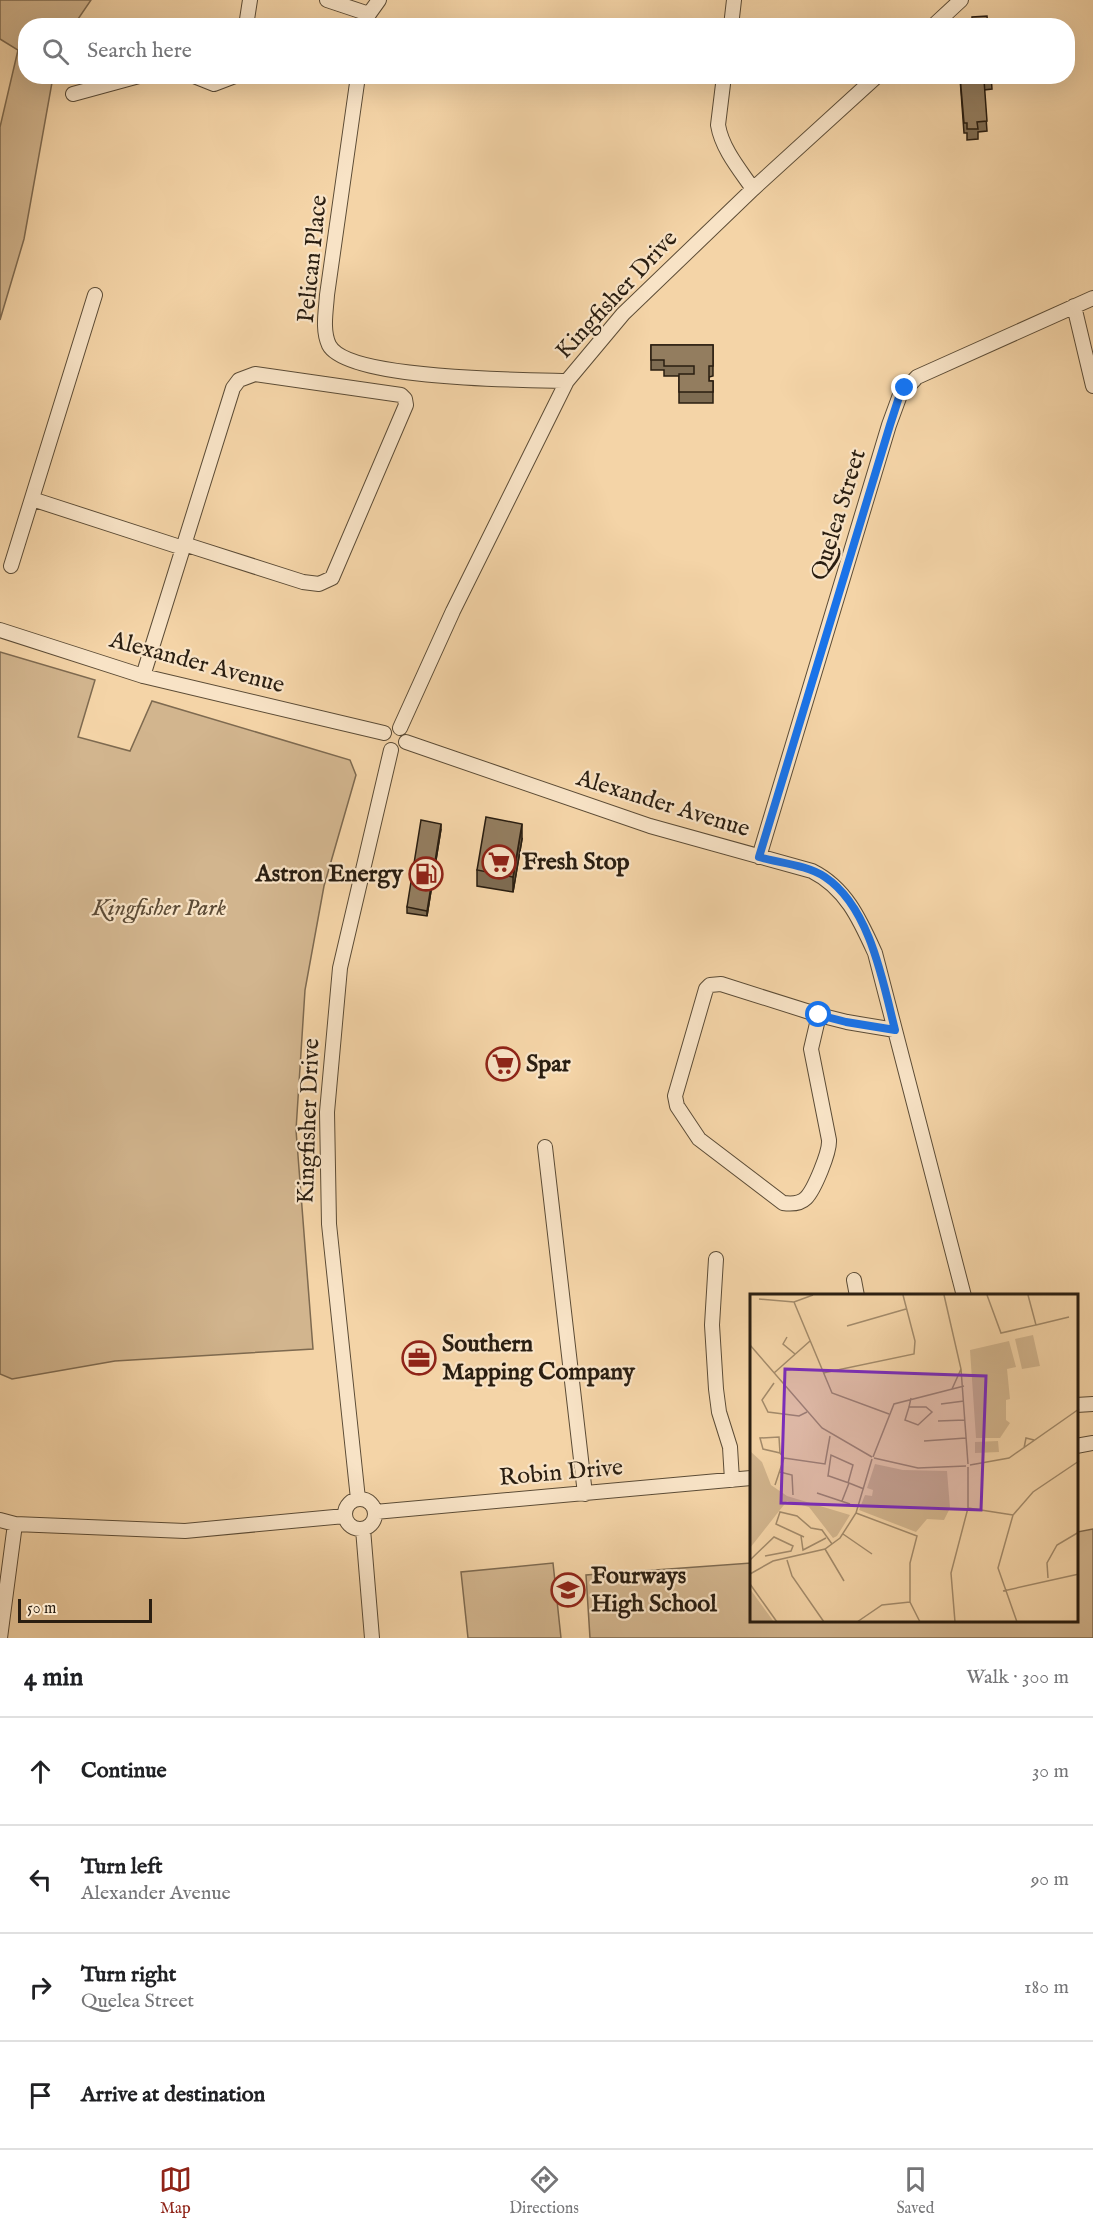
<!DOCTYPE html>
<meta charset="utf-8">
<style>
:root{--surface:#fff;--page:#f2f2f2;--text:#202124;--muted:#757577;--line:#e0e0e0;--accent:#8f2418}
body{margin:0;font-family:"IM FELL English",serif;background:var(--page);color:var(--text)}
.scale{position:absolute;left:18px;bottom:15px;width:134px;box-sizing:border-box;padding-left:6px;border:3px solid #2a1e11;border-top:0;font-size:16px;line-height:21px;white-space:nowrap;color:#2a1e11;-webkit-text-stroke:4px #f8e3c6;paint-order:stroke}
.stop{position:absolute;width:18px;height:18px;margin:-14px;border:4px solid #1a73e8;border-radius:50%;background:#fff}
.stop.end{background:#1a73e8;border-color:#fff;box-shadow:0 2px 6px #0008}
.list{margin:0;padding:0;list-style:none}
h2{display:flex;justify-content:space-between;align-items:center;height:78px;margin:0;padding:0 24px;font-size:26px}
h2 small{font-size:20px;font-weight:400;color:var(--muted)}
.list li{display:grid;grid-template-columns:39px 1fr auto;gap:18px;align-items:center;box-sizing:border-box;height:108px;padding:0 24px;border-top:2px solid var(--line)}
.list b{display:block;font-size:22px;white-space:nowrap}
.list p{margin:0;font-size:20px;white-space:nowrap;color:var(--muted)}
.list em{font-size:20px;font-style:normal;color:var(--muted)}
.icon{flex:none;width:33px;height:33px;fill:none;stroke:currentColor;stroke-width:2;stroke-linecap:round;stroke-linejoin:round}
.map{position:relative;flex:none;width:1093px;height:1638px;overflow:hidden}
.search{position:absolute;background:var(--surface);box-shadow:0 6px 24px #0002;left:18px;right:18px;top:18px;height:66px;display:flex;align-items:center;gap:15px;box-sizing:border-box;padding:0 21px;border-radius:24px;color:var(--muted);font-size:22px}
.sheet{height:510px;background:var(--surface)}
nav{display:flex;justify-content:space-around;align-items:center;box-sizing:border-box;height:84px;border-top:2px solid var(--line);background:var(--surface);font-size:16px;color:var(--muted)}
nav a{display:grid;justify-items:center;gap:3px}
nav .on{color:var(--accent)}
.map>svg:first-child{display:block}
.green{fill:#d2b58e;stroke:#7e6a50;stroke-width:1.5}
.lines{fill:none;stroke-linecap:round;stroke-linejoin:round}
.street-casing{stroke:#5c4c36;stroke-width:16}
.street{stroke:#f8e3c6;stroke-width:14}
.wall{fill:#7e6c52;stroke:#2a1e11;stroke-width:1.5}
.shaded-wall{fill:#675842;stroke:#2a1e11;stroke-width:1.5}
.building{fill:#937d5f;stroke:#2a1e11;stroke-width:1.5}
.route{stroke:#1a73e8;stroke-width:8}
.labels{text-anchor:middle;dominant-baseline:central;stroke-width:4.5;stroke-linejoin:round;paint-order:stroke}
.street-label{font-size:24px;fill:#2a1e11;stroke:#f8e3c6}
.poi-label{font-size:24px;font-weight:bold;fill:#2a1e11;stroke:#f8e3c6;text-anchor:start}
.park-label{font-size:24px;font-style:italic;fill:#5c4b36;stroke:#f8e3c6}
.inset-road{fill:none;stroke:#a38b6b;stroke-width:1.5}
.view{fill:#7b2cbf;fill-opacity:0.15;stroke:#7b2cbf;stroke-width:3}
.inset-edge{fill:none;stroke:#2a1e11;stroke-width:3}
</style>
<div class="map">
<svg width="1093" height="1638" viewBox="0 0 1093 1638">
<rect width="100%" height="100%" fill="#f4d4a7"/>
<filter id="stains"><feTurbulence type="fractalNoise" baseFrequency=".00333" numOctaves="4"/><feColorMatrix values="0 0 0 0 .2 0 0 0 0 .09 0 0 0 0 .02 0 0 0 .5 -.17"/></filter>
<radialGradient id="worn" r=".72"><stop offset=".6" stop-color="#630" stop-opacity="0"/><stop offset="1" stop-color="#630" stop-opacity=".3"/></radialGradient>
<path class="green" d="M0 0H91L74 25 26 26V76L53 77 24 239 0 320V127L18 50 0 39Z
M0 652 95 680 78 737 130 751 152 701 350 760 356 775 324 886 305 990 296 1130 313 1349 115 1361 12 1379 0 1374Z
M1093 1529V1638H590L586 1575 751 1563V1622H1076L1077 1532Z
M553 1563 561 1638H468L461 1572Z"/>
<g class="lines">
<defs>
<path id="street" d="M327 0 369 14
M246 26 250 0
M365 26 369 14 379 0
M731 26 734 0
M933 26 961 0
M194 76 214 84 235 76
M358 76 327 295C326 311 322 330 329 345 347 380 528 380 567 381
M724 76 718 125C722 149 740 170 753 189
M73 94 139 76
M1074 306 1093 386
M32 499 183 548
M11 566 95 295
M0 630 143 676 384 733
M143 676 233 388 239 380 255 374 401 395 405 399 406 405 332 578 319 584 303 582 184 544
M400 728 453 611 567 381 623 314 753 189 877 76
M406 742 650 826 812 871C846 888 860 920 875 953L964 1296
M759 857 889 425 900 395 917 377 1093 298
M819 1015 721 984 710 985 706 989 675 1096 677 1106 699 1139 783 1203C790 1204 800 1204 806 1198 814 1190 830 1152 829 1140L811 1049 819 1015 847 1022 895 1030
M545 1147 585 1494
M716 1259 712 1325 716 1389 719 1412 730 1447 732 1480
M854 1280 857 1296
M1076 1405 1093 1404
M1076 1446 1093 1443
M345 1514a15 15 0 1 1 30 0a15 15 0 1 1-30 0Z
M358 1499 329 1224 327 1112 340 968 391 750
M375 1512 751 1478
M0 1520 15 1524 185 1531 345 1516
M363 1529 372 1638
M0 1638 15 1524"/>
</defs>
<use href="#street" class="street-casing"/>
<use href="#street" class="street"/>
</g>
<path class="wall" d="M951 76H991L992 89 984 90 987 131 978 132V139L967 140V133H964L960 78 952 79Z
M651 345H713V376L709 377V381H713V403H679V376H664V370H651Z
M441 829 427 916 407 913V907Z
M522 839 513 892 477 886V870Z"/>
<path class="shaded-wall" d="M441 824V829L427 916V911Z
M522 824V839L513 892V877Z"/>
<path class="building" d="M987 16 988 26H955V22L972 21V17Z
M960 76H991L992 79 984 80 987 121 977 122 978 129H967V123H964Z
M651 345H713V366H709V381H713V392H679V374H694V366H664V360H651Z
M486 817 522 824 513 877 477 870Z
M421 820 441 824 427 911 407 907Z"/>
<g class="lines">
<path class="route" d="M819 1015 846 1022 895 1030C883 982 870 907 825 877 807 865 780 863 759 857L890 425 900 394 905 388"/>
</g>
<defs>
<symbol id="supermarket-ring" viewBox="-11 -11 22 22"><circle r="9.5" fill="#f8e3c6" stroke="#8f2418" stroke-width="1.5"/><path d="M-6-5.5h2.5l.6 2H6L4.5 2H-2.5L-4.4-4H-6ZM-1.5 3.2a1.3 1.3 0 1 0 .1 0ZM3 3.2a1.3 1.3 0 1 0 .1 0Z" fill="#8f2418"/></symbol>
<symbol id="fuel-ring" viewBox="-11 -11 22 22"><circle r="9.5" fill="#f8e3c6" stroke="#8f2418" stroke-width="1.5"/><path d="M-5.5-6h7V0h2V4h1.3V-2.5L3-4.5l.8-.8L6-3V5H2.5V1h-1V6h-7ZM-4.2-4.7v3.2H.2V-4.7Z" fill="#8f2418"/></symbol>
<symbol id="office-ring" viewBox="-11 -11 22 22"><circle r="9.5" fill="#f8e3c6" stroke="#8f2418" stroke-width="1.5"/><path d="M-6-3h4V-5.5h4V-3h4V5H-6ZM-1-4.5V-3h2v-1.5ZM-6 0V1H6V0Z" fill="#8f2418"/></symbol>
<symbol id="school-ring" viewBox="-11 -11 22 22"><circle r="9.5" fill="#f8e3c6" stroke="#8f2418" stroke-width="1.5"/><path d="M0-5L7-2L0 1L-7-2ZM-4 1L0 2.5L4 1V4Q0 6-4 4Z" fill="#8f2418"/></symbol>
</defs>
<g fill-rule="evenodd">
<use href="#supermarket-ring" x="480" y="843" width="38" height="38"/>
<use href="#fuel-ring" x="407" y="855" width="38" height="38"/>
<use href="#supermarket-ring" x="484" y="1045" width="38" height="38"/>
<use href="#office-ring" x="400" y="1339" width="38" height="38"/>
<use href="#school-ring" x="549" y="1571" width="38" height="38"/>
</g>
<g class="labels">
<g class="street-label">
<text transform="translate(313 259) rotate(-84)">Pelican Place</text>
<text transform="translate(617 295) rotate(-47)">Kingfisher Drive</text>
<text transform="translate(839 515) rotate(-73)">Quelea Street</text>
<text transform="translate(197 663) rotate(15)">Alexander Avenue</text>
<text transform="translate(663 804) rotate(17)">Alexander Avenue</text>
<text transform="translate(309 1121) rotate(-88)">Kingfisher Drive</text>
<text transform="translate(561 1473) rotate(-5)">Robin Drive</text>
</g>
<g class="poi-label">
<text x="522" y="862">Fresh Stop</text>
<text x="403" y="874" text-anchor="end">Astron Energy</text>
<text x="526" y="1064">Spar</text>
<text x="442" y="1344">Southern<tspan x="442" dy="28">Mapping Company</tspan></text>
<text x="591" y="1576">Fourways<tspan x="591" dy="28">High School</tspan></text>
</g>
<g class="park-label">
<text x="159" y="908">Kingfisher Park</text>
</g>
</g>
<g transform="translate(750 1294)">
<rect width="328" height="328" fill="#f4d4a7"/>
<path d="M283 41 290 72 272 75 265 45ZM259 47 266 73 257 75 260 105 256 106V126L260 129 250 144H226L220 56ZM248 147 249 158 225 159V148ZM0 157 12 168 21 191 37 202 100 221 87 242 83 244 59 213 37 207 0 254ZM125 170 153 176 197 177 200 214 194 226 177 225 166 238 109 216 115 201 122 202 123 196 117 194ZM0 295 24 328H0Z" fill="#d2b58e"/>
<path class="inset-road" d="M194 1 211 75 218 170M237 1 251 39 286 31 278 1M9 5 44 8 63 1M44 8 82 99 139 120M286 31 319 23M97 32 156 15M37 43 33 50 45 60M0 51 72 134 122 163M24 79 60 47M73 79 164 60 165 47 153 1M24 89 12 106 18 118 49 122 57 118M202 95 211 75M191 110 214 107M159 113 155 126 168 131 182 118 176 113H159L161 104M188 127 215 126M174 147 216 144M274 154 276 144 284 146M30 159 29 143 10 144 13 155 30 159 34 164M123 163 144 110 214 92M34 164 75 170 80 142M124 164 168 174 216 172M220 171 259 164 329 115M30 178 42 181 43 201M98 189 103 171 81 161 78 182H79L99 189 114 195M25 191 34 164M67 199 100 210M92 207 99 189M218 214 263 221M106 219 167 242 160 269V308L170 328M93 240 122 260M51 242 53 256 76 244M54 243 26 230 30 218 47 222 61 234 72 236 82 250M75 255 94 287M0 266 24 243 43 252 41 257 15 262M37 266 42 282 74 328M0 280 23 267 75 255 90 244 106 219 122 165M298 284 297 269 307 251 329 238M0 290 27 328M253 297 329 280M107 328 132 311 160 308M205 328 201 279 218 214V173M267 328 248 274 263 221 283 198 329 167"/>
<path class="view" d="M35 75 236 82 231 216 31 209Z"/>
<rect width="328" height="328" class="inset-edge"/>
</g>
<rect width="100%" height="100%" filter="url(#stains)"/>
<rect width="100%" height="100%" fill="url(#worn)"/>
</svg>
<div class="scale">50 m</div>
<div class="stop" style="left:819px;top:1015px"></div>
<div class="stop end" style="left:905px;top:388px"></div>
<div class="search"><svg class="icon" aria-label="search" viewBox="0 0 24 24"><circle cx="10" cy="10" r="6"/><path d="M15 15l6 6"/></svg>Search here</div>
</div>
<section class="sheet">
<h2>4 min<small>Walk · 300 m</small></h2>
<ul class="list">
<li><svg class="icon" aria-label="ahead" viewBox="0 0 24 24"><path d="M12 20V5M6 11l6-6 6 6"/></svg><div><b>Continue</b></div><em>30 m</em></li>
<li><svg class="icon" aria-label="left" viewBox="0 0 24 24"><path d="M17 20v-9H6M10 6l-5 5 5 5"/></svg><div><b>Turn left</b><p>Alexander Avenue</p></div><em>90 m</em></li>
<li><svg class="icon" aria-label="right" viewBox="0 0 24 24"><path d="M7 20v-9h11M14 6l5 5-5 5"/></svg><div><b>Turn right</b><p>Quelea Street</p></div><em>180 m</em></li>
<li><svg class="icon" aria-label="arrive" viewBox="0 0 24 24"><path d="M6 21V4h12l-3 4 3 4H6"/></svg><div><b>Arrive at destination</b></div></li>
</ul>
</section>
<nav>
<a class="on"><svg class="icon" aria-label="map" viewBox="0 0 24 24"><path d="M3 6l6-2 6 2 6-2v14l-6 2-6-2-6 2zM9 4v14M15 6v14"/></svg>Map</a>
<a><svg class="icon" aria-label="directions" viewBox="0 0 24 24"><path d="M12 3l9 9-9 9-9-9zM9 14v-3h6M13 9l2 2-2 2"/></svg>Directions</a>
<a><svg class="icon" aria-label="saved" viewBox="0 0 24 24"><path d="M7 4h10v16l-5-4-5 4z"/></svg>Saved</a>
</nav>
